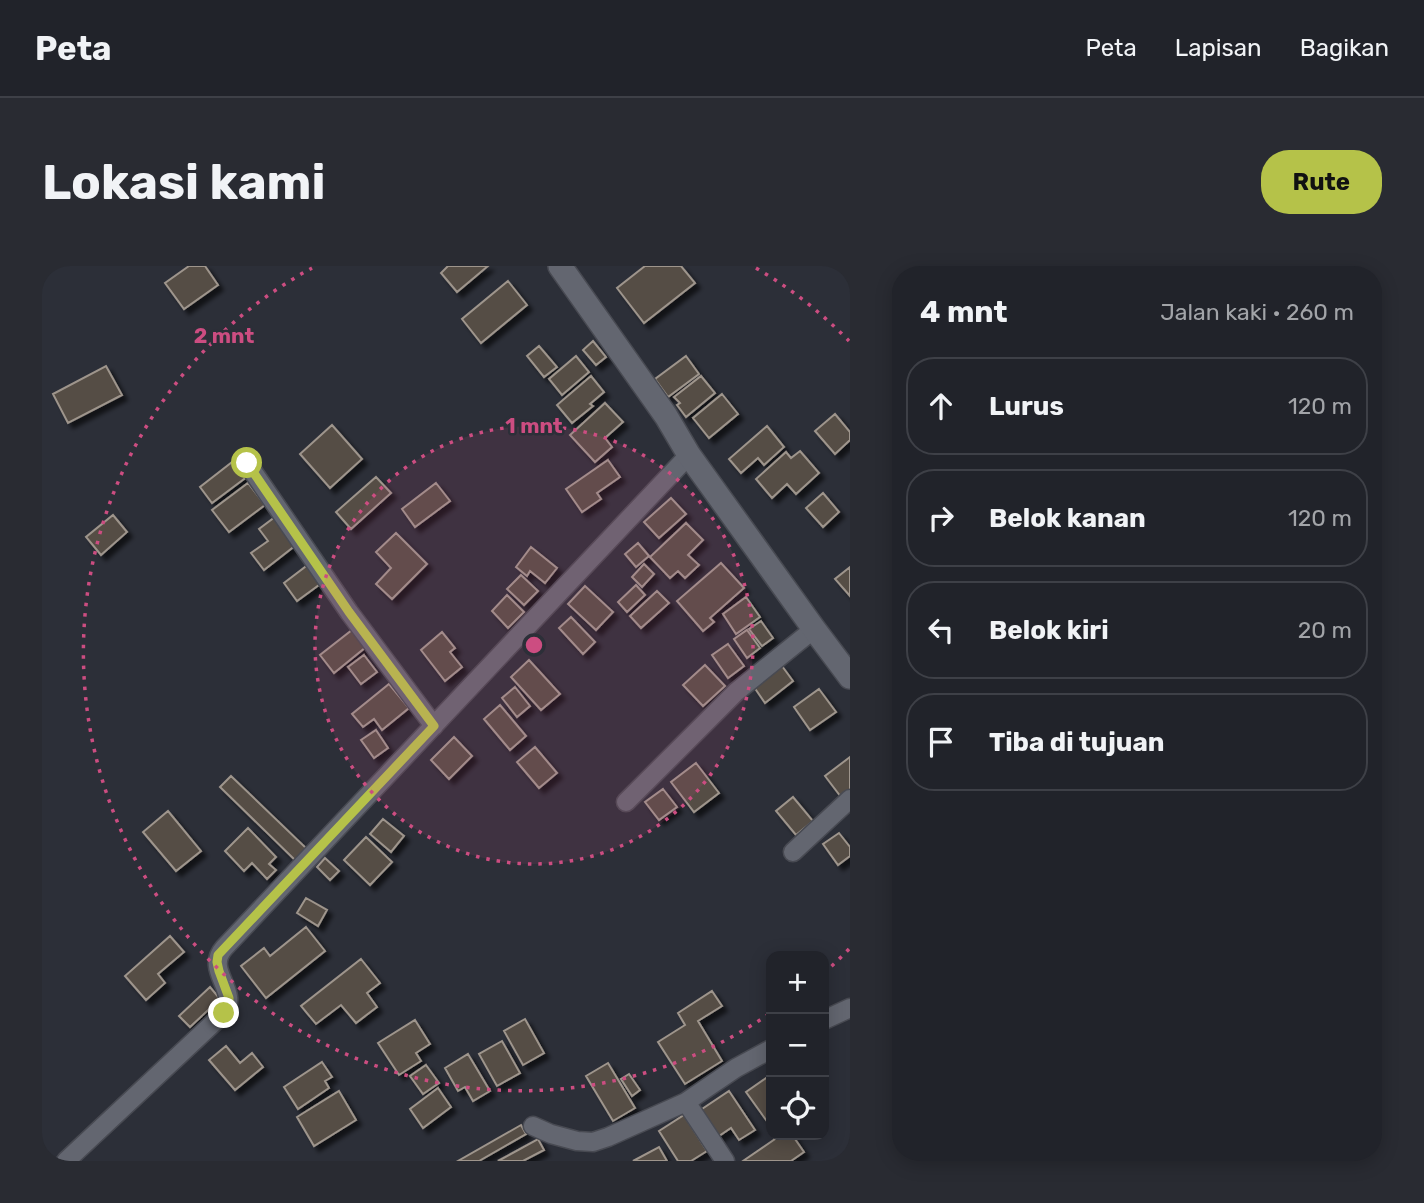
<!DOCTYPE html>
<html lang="id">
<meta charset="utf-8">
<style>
:root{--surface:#21232a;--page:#292b32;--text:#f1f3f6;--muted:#a2a4a8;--line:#3e4047;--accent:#b5c249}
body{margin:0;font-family:Rubik,sans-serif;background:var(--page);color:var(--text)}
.controls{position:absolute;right:21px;bottom:21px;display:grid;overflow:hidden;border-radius:14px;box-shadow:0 4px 18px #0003}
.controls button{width:63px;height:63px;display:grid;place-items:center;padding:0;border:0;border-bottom:2px solid var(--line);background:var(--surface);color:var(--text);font:35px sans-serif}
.stop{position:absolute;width:21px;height:21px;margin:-16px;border:5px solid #b5c249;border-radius:50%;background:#fff}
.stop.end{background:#b5c249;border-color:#fff;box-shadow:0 2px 7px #0008}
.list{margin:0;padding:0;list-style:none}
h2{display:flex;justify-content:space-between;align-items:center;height:91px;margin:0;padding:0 28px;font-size:30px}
h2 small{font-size:23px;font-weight:400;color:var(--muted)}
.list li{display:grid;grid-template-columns:46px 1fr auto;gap:21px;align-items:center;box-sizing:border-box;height:98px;margin:0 14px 14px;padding:0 14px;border:2px solid var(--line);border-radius:28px}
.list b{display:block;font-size:26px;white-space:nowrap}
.list em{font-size:23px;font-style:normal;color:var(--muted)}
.icon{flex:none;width:38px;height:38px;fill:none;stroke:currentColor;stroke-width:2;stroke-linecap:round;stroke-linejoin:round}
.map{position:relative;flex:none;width:808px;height:895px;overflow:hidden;border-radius:28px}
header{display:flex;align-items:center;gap:42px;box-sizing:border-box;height:98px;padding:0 35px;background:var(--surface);border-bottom:2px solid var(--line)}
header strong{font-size:33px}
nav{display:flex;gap:38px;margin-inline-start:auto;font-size:24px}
.intro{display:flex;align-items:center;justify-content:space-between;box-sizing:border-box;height:168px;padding:0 42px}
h1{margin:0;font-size:49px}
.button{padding:18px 32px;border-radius:28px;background:var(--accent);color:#111;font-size:24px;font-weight:700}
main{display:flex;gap:42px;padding:0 42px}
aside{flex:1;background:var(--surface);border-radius:28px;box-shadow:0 4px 18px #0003}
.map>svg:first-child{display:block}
.building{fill:#554d45;stroke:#9e958c;stroke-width:2;filter:url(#shadow)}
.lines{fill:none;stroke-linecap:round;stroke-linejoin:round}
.minor-casing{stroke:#484a52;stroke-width:21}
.tertiary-casing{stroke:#484a52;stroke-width:26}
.minor{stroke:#636670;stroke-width:18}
.tertiary{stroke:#636670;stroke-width:23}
.route{stroke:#b5c249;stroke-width:9}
.ring{fill:none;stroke:#cc4d81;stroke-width:3.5;stroke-dasharray:3.5 7}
.centre{fill:#cc4d81;stroke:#2c2f38;stroke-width:3.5}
.ring-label{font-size:21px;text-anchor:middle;font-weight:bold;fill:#cc4d81;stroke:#2c2f38;stroke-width:5;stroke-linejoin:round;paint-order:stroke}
</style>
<header>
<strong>Peta</strong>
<nav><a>Peta</a><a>Lapisan</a><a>Bagikan</a></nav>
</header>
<div class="intro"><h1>Lokasi kami</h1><a class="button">Rute</a></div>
<main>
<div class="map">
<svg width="808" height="895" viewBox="0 0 808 895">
<defs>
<filter id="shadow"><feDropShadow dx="5" dy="5" stdDeviation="2" flood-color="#0009"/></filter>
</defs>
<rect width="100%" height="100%" fill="#2c2f38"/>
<path class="building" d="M147 0H163L176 19 142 43 123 17Z
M406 0H446L415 26 399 7Z
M603 0H639L653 17 602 57 575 22Z
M466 15 485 39 439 77 420 53Z
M551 75 564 91 554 99 541 84Z
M497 80 515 101 502 111 485 90Z
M534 90 547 106 520 129 507 113Z
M644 90 657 108 626 131 613 113Z
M64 100 80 129 26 157 11 128Z
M549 110 562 126 548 138 551 140 530 157 515 139Z
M659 110 673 127 644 151 635 139 638 137 632 131Z
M680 128 696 148 667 172 651 152Z
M563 137 581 156 563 172 570 181 553 196 528 169Z
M793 148 808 166V174L793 188 773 165Z
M290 159 320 193 288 222 258 188Z
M725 160 742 181 722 199 716 192 699 207 687 193Z
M758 185 777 207 754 228 745 218 730 232 714 213 744 186 749 192Z
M194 193 206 210 170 237 158 221Z
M566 194 578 211 555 227 559 233 540 246 524 223Z
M334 211 349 227 309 263 294 246Z
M206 217 223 239 187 266 170 244Z
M394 217 408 235 373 261 360 243Z
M781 227 797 246 781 261 764 242Z
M629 232 644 248 617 272 602 256Z
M71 249 85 266 59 289 44 271Z
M233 251 254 279 222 304 209 287 226 275 217 263Z
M644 257 661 274 646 289 657 299 643 312 636 305 628 312 608 291Z
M354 267 385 298 350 333 334 318 349 302 334 286Z
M596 277 607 290 594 301 583 288Z
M489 281 515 302 503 317 488 305 485 310 474 301Z
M679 297 702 322 668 352 672 356 661 365 635 335Z
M267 298 281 316 255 335 242 317Z
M602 298 612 308 600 321 590 311Z
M808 301V330L793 313Z
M479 309 496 325 482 339 465 323Z
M594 319 603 329 585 346 576 336Z
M543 320 571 346 554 364 526 338Z
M615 325 627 337 599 362 588 350Z
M465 329 482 346 466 362 450 345Z
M704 331 718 351 694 368 681 348Z
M529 351 553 376 541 388 517 362Z
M719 355 731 372 720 380 707 363Z
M310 364 324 381 292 407 278 389Z
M705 364 718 382 705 392 692 373Z
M400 366 413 382 408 386 420 401 403 415 379 384Z
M686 378 702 400 686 412 670 389Z
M322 389 335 406 319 418 306 401Z
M487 394 518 428 499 444 469 411Z
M663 399 683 420 661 440 641 419Z
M740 400 751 415 723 437 712 421Z
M347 418 367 442 340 464 332 453 321 461 310 448Z
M473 421 488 440 475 451 460 432Z
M777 423 794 446 768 464 752 441Z
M458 439 484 470 468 484 442 453Z
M334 464 346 482 332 492 319 474Z
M412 471 430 490 407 513 389 494Z
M493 481 515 507 497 522 475 496Z
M808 491V525L799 531 783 510Z
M654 497 677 527 652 546 629 516Z
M189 510 265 583 254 595 178 521Z
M621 523 635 541 617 554 603 536Z
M751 531 771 555 754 569 734 545Z
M126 545 159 585 134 605 101 566Z
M341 553 362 570 349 586 328 568Z
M206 562 234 591 227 598 234 604 225 613 210 597 202 605 183 585Z
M797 567 808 581V590L796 599 781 578Z
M324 571 350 596 328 619 302 594Z
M283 592 297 605 288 614 275 601Z
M264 632 285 644 276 660 255 647Z
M264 661 283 685 224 732 199 700 222 682 228 690Z
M128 670 142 686 116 708 123 717 104 734 83 710Z
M319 693 338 717 325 727 335 741 314 757 299 739 274 758 259 740Z
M168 721 178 733 148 761 137 750Z
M670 725 680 740 656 755 680 795 643 818 616 776 643 759 636 747Z
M483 753 502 787 481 799 462 765Z
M373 754 388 778 374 787 379 795 357 809 336 777Z
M460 775 478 807 455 820 437 788Z
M184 780 198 797 210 787 221 801 193 824 167 794Z
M426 788 448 825 431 835 423 821 416 825 403 802Z
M280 796 290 811 283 815 287 822 256 843 242 821Z
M566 797 593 842 571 855 544 810Z
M384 799 397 817 381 828 368 810Z
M587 808 598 824 590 830 579 813Z
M727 810 729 814V851L724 854 704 826Z
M396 822 409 841 381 862 368 843Z
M297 825 314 854 272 880 255 851Z
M687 825 713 864 697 874 689 862 674 872 657 845Z
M642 849 665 885 649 895H636L617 865Z
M479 859 484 868 437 895H416Z
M730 869H752L751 870 762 886 749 895H701L733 873Z
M496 873 502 884 481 895H456Z
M617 881 625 895H591Z"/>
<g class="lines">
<defs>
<path id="minor" d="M205 197 307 346 392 460
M584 536 694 426 772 363
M751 586 808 533
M782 754 808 742
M644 836 683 895
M491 860 509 868 535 875 551 876 566 871 644 836 694 802 729 783
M24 895 182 747C198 724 162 705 182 682L647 189"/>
<path id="tertiary" d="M518 0 624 150 647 189 772 363 808 411"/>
</defs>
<use href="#minor" class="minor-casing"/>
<use href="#tertiary" class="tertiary-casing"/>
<use href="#minor" class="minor"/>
<use href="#tertiary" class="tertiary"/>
</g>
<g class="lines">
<path class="route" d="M182 747 187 740V732L177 705 175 696 176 689 392 460 307 346 205 197"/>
</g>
<circle cx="492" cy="379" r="219" fill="#cc4d81" fill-opacity=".12"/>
<g class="ring">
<circle cx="492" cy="379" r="219"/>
<path d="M807 683A438 438 0 0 1 782 707M727 748A438 438 0 1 1 270 2M714 2A438 438 0 0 1 807 75"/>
</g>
<circle cx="492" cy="379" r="10" class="centre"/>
<g class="ring-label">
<text x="182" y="77">2 mnt</text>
<text x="492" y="167">1 mnt</text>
</g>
</svg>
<div class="controls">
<button>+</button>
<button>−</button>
<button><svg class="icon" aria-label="locate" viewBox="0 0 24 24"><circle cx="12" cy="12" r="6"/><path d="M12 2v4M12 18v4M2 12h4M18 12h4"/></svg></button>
</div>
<div class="stop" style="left:205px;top:197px"></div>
<div class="stop end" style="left:182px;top:747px"></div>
</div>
<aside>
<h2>4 mnt<small>Jalan kaki · 260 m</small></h2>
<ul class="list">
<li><svg class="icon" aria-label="ahead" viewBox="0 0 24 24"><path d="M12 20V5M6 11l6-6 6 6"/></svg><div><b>Lurus</b></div><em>120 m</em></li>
<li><svg class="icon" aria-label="right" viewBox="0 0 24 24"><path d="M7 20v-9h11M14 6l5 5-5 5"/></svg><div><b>Belok kanan</b></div><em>120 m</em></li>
<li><svg class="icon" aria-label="left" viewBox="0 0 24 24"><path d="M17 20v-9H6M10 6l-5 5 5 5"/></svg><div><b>Belok kiri</b></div><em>20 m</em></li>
<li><svg class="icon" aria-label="arrive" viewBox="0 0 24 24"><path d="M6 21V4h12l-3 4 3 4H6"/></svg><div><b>Tiba di tujuan</b></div></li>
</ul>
</aside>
</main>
